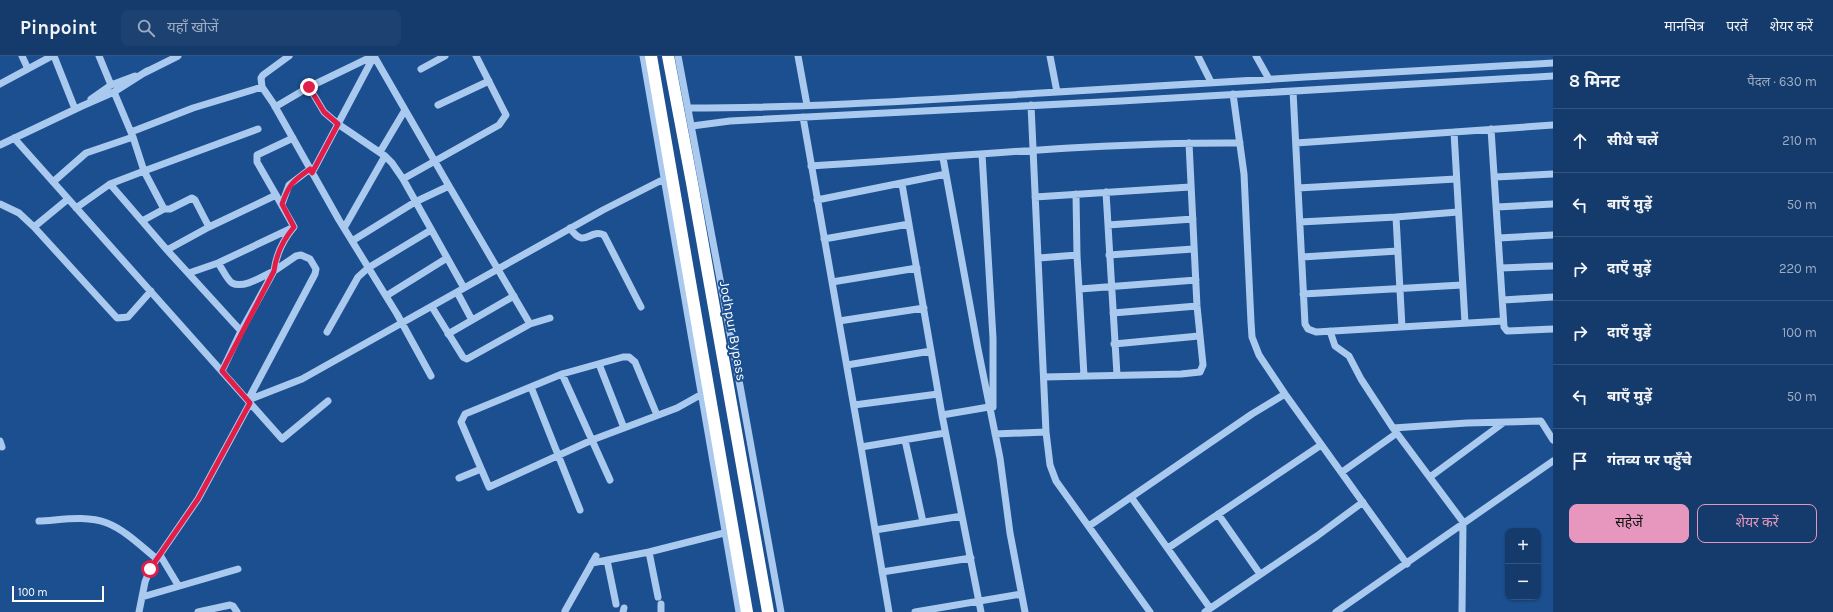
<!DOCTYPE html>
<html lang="hi">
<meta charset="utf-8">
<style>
:root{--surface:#143b6b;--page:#1d4271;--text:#f1f3f6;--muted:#9dadc1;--line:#33557e;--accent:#e797bd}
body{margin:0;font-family:Karla,"Noto Sans Devanagari",sans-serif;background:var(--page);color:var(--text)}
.controls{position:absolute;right:12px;bottom:12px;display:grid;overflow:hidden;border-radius:8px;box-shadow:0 1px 3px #0004}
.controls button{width:36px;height:36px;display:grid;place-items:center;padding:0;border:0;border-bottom:1px solid var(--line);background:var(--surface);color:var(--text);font:20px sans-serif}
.scale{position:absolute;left:12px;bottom:10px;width:92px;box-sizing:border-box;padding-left:4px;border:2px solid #fff;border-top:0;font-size:11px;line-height:14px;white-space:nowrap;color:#fff;-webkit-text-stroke:3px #1b4f8f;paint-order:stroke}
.stop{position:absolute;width:12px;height:12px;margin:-9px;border:3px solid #e11d48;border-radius:50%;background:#fff}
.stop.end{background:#e11d48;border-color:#fff;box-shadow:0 1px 4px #0008}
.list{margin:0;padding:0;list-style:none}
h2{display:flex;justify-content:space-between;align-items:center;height:52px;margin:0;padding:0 16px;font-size:17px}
h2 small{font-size:13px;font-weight:400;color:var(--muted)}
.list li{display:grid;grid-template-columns:26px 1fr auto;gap:12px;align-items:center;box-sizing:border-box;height:64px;padding:0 16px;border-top:1px solid var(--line)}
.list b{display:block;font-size:15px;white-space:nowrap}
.list em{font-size:13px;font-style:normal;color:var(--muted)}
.actions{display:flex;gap:8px;padding:12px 16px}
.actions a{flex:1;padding:9px 0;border:1px solid var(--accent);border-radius:8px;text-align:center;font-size:14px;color:var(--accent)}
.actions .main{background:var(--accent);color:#111}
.icon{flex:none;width:22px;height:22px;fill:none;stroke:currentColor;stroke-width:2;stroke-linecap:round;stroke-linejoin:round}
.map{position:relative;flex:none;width:1553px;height:556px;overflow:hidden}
header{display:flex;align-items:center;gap:24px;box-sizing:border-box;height:56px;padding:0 20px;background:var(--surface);border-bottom:1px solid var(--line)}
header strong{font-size:19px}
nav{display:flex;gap:22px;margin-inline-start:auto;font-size:14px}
.search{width:280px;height:36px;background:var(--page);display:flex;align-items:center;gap:10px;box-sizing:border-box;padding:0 14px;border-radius:8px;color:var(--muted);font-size:15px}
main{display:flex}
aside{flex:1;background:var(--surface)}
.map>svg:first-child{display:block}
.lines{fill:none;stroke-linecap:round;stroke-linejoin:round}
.minor{stroke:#a9c9ee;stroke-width:7}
.highway{stroke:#fff;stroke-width:12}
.route{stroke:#e11d48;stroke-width:5}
.labels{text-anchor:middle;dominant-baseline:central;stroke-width:4;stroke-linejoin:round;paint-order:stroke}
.street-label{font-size:14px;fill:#fff;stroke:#1b4f8f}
</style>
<header>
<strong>Pinpoint</strong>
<div class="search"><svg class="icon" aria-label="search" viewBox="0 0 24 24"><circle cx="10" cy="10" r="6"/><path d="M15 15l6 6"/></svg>यहाँ खोजें</div>
<nav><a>मानचित्र</a><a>परतें</a><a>शेयर करें</a></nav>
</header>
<main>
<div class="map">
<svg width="1553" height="556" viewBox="0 0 1553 556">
<rect width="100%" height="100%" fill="#1b4f8f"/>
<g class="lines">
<path class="minor" d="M22 0 28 13
M54 0 75 53
M99 0 111 29
M374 0 449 130
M643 0 739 556
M678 0 741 335 781 556
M798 0 807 49
M1050 0 1057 36
M1198 0 1211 26
M1256 0 1269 23
M421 13 445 0
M144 17 178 0
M0 28 52 0
M262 31 273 47 339 164 397 258 431 320
M309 31 324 56 338 68 385 100 392 107 403 123 464 232
M1293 35 1305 268 1308 273 1316 276 1503 265
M1233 38 1244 118 1251 266 1252 281 1259 299 1285 338 1407 508
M91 43 111 29 135 20
M438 49 489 25
M1031 49 1046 376 1050 409 1056 425 1150 556
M275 51 309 31 373 0
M689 52C806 52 924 44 1041 37 1212 27 1382 16 1553 7
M803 61 861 391 889 556
M692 70 730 65 1121 45 1553 20
M1491 73 1504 271 1507 275 1553 273
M131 76 193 52 262 31 261 22 263 19 289 0
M1454 76 1465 267
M14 82 282 383 328 345
M1296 87 1553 69
M0 89 82 50 114 36 147 15
M380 96 405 54
M982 98 993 282V351
M943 102 978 293 1000 402 1010 477 1025 556
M811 110C954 101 1097 86 1240 87
M312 117 374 0
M1495 121 1553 118
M403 123 499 69 506 59 476 0
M53 126 86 97 133 81 114 36
M110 128 167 194 241 275 222 315
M902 128 942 359 981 556
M1298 132 1456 123
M1106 136 1117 319
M1076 138 1077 199 1084 320
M276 139 257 106V99L293 82
M1035 141 1190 131
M68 143 34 171 117 262 128 261 151 235
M817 144 946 118
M0 148 19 157 34 171
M282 148 289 129 310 113
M1497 151 1553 148
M76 152 110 128 144 115 133 81
M142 165 164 153
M1300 166 1396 161
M1108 169 1193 163
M209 171 276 139 294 171C283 184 276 199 274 215 263 220 244 233 232 227 227 224 222 212 218 207
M344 172 385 100
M570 172C585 194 589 172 604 179L641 251
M1499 182 1553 179
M824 183 909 168
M352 185 415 146 449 130 530 268
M167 194 209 171 195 144 192 142 170 153H164L144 115 258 73
M1109 199 1193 193
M1302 201 1398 195
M1039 202 1077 199
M1501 212 1553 210
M189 217 218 207 292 172
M832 226 917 212
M1080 233 1196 224
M457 236 472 264
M1303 238 1462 229
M386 240 447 202
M1503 244 1553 241
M432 251 463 301 467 303 530 268 550 262
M1113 257 1197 250
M839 265 924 252
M1402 271 1396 161 1458 156
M241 275 274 215 296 200 301 199 310 203 316 213 315 218 248 344
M1330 275 1335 290 1349 300 1361 323 1393 372
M327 276 358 221 368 212 431 174
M448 278 514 240
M1114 288 1199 280
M599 308 624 372
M847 309 931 295
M562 318 610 424
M1044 321 1181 318 1200 316 1203 309 1197 250 1189 87
M531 331 580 454
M248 344 302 323 603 154 666 122
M854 349 938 338
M657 359 635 306 629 301H623L562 318 465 358 461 366 489 431 592 384 677 352 702 338
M942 359 989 351
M995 378 1046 376
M905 384 923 466
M0 385 2 391
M861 391 945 377
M1342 416 1397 377
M1430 421 1503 367
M459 422 481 413
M1131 441 1210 552
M1218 458 1260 518
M39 465C61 464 86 459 107 467 125 474 142 491 157 503
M1089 470 1252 358 1285 338
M875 474 962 460
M1168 492 1321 389
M649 496 658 541
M160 499 178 529
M607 504 616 548
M592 507 649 496 724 477
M882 516 971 502
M142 541 238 513
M565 555 596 500
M139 556 145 526 150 513 198 443 250 347
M198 556 230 549 233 550 237 556
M623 556 624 552
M661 556V548
M915 556 1021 538
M1205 556 1317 480 1363 446
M1336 556 1553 405
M1462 556 1463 466 1393 372 1467 367 1541 365 1553 384"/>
<path class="highway" d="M651 0 747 556
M668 0 692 127 768 556"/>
</g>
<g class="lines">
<path class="route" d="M150 513 198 443 250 347 222 315 274 215C276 199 283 184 294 171L282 148C289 128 293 125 310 113L312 117 338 68 324 56 309 31"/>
</g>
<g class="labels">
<g class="street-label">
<text transform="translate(733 275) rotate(80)">Jodhpur Bypass</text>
</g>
</g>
</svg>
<div class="controls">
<button>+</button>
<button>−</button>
</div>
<div class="scale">100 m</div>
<div class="stop" style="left:150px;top:513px"></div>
<div class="stop end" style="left:309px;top:31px"></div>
</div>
<aside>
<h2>8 मिनट<small>पैदल · 630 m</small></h2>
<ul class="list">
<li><svg class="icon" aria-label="ahead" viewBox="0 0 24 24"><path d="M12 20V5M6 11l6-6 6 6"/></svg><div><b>सीधे चलें</b></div><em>210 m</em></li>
<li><svg class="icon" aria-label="left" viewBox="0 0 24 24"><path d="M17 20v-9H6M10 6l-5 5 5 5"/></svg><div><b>बाएँ मुड़ें</b></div><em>50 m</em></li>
<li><svg class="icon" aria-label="right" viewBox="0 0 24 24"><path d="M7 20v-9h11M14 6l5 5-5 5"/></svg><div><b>दाएँ मुड़ें</b></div><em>220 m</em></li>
<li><svg class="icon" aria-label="right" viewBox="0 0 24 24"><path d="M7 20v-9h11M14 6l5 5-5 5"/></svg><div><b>दाएँ मुड़ें</b></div><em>100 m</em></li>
<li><svg class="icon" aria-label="left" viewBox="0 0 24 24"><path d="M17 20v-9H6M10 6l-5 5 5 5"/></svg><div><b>बाएँ मुड़ें</b></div><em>50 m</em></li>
<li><svg class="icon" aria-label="arrive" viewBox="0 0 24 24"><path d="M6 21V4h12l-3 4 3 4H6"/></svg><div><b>गंतव्य पर पहुँचे</b></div></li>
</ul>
<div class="actions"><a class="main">सहेजें</a><a>शेयर करें</a></div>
</aside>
</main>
